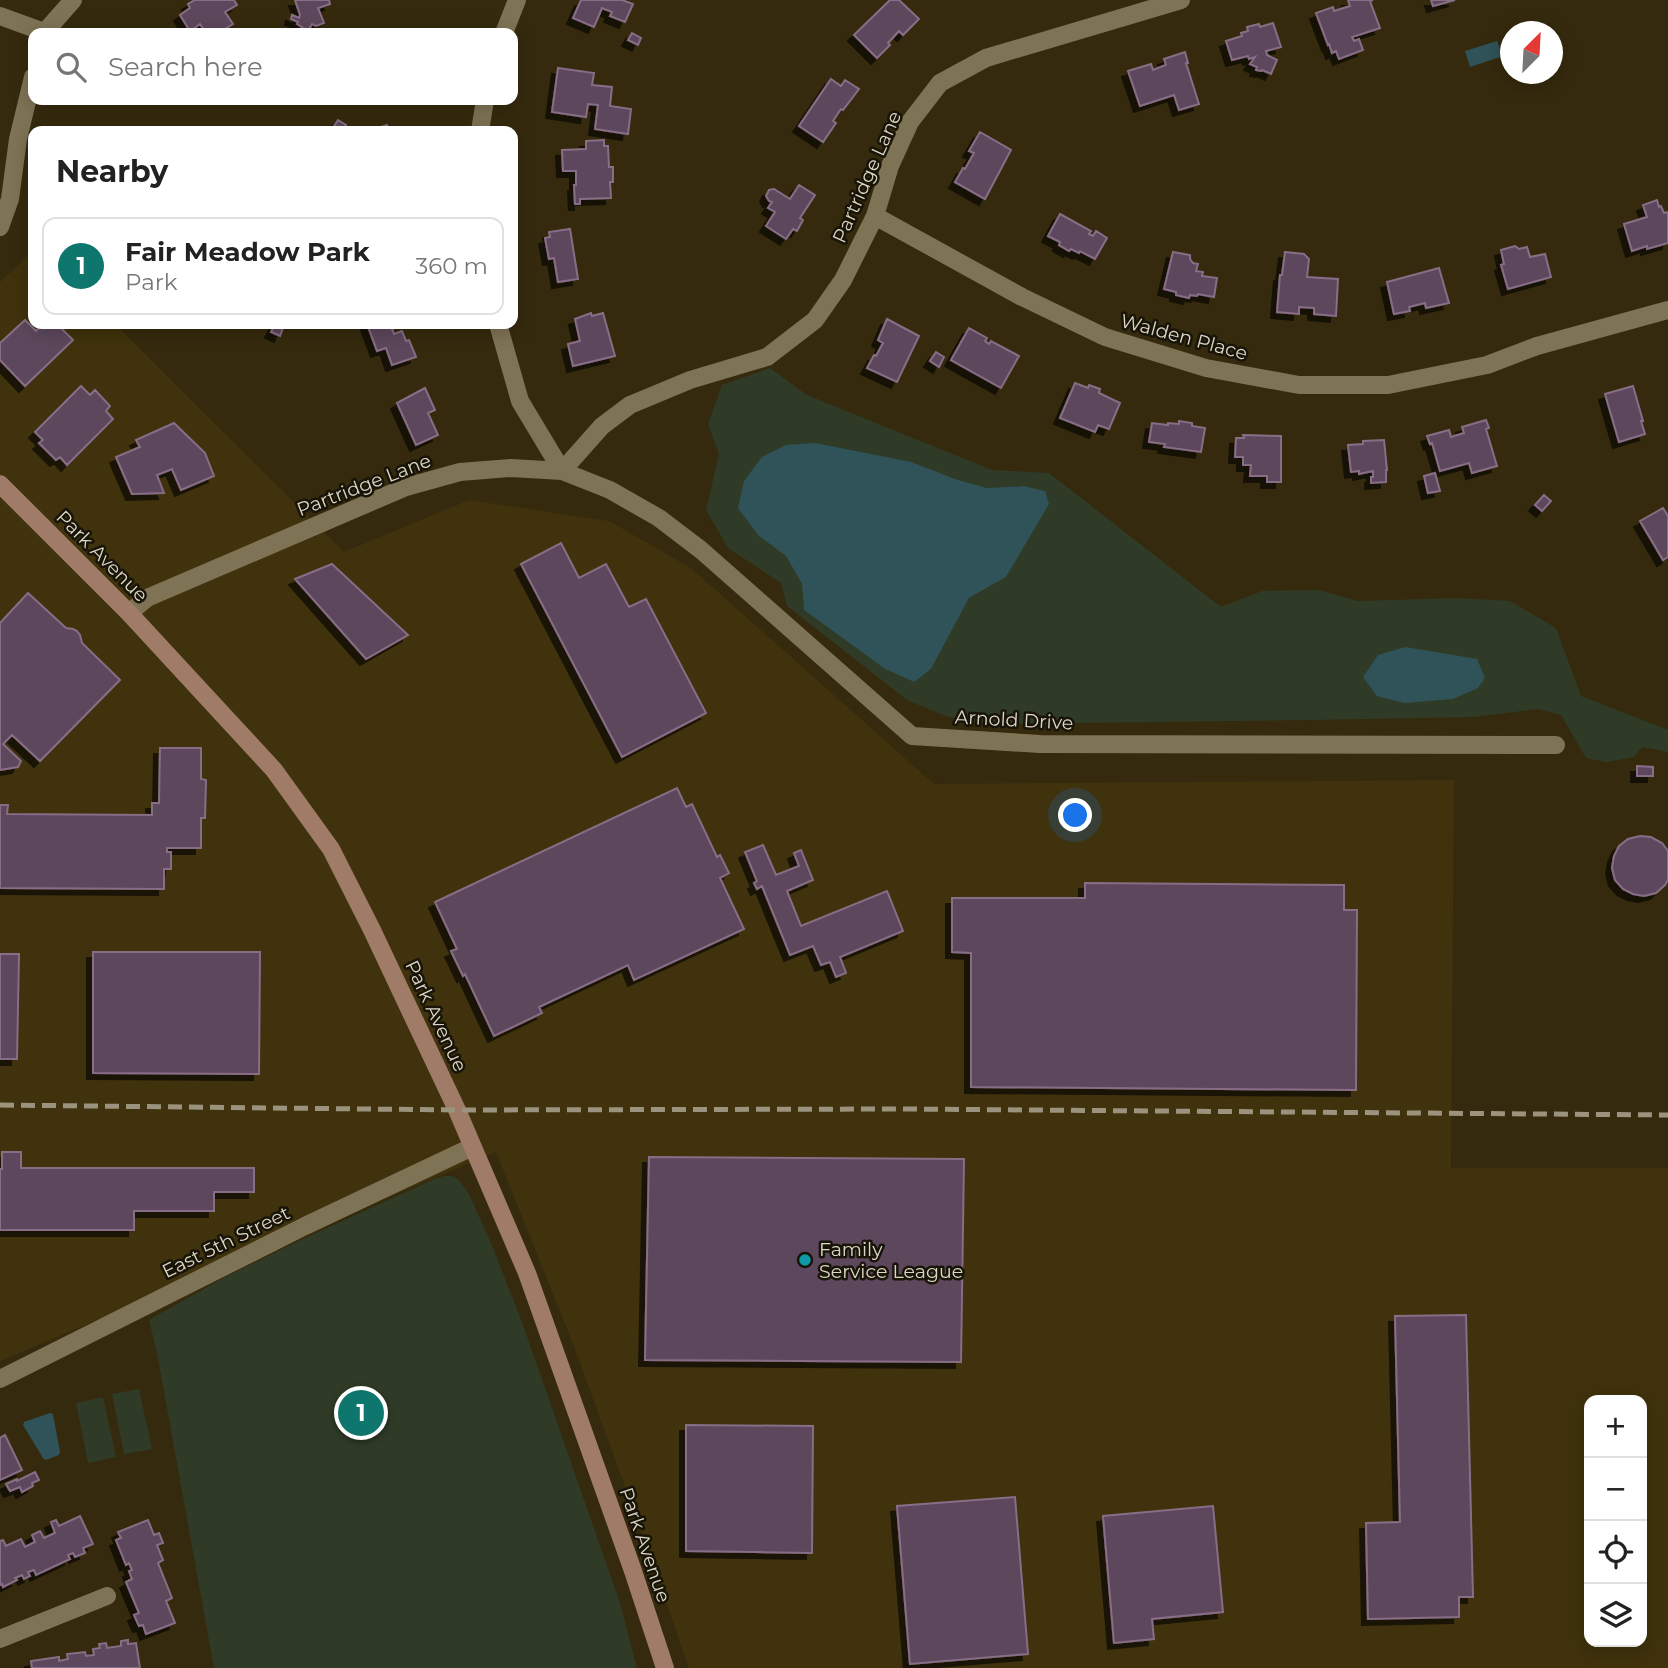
<!DOCTYPE html>
<meta charset="utf-8">
<style>
:root{--surface:#fff;--page:#f6f6f6;--text:#222;--muted:#767676;--line:#e0e0e0;--accent:#0f766e}
body{margin:0;font-family:Montserrat,sans-serif;background:var(--page);color:var(--text)}
.controls{position:absolute;right:21px;bottom:21px;display:grid;overflow:hidden;border-radius:14px;box-shadow:0 4px 18px #0003}
.controls button{width:63px;height:63px;display:grid;place-items:center;padding:0;border:0;border-bottom:2px solid var(--line);background:var(--surface);color:var(--text);font:35px sans-serif}
.compass{position:absolute;left:1500px;top:21px;width:63px;height:63px;border-radius:50%;background:var(--surface);box-shadow:0 4px 18px #0003;rotate:24deg}
.you{position:absolute;left:1076px;top:816px;width:24px;height:24px;margin:-18px;border:5px solid #fff;border-radius:50%;background:#1a73e8;box-shadow:0 0 0 10px #1a73e833}
.badge{display:grid;place-items:center;width:46px;height:46px;border-radius:50%;background:var(--accent);color:#fff;font-size:23px;font-weight:700}
.pin{position:absolute;translate:-50% -50%;border:4px solid #fff;box-shadow:0 2px 7px #0006}
.list{margin:0;padding:0;list-style:none}
h2{display:flex;justify-content:space-between;align-items:center;height:91px;margin:0;padding:0 28px;font-size:30px}
h2 small{font-size:23px;font-weight:400;color:var(--muted)}
.list li{display:grid;grid-template-columns:46px 1fr auto;gap:21px;align-items:center;box-sizing:border-box;height:98px;margin:0 14px 14px;padding:0 14px;border:2px solid var(--line);border-radius:14px}
.list b{display:block;font-size:26px;white-space:nowrap}
.list p{margin:0;font-size:23px;white-space:nowrap;color:var(--muted)}
.list em{font-size:23px;font-style:normal;color:var(--muted)}
.icon{flex:none;width:38px;height:38px;fill:none;stroke:currentColor;stroke-width:2;stroke-linecap:round;stroke-linejoin:round}
.map{position:relative;flex:none;width:1668px;height:1668px;overflow:hidden}
.search{position:absolute;background:var(--surface);box-shadow:0 4px 18px #0003;left:28px;top:28px;width:490px;height:77px;display:flex;align-items:center;gap:18px;box-sizing:border-box;padding:0 24px;border-radius:14px;color:var(--muted);font-size:26px}
.panel{position:absolute;background:var(--surface);box-shadow:0 4px 18px #0003;left:28px;top:126px;width:490px;height:203px;border-radius:14px}
.map>svg:first-child{display:block}
.built{fill:#3f320c;fill-rule:evenodd}
.green{fill:#2f3b27;fill-rule:evenodd}
.water{fill:#305359}
.building{fill:#5d465c;stroke:#876e86;stroke-width:2;filter:url(#shadow)}
.lines{fill:none;stroke-linecap:round;stroke-linejoin:round}
.street{stroke:#7f7355;stroke-width:18}
.secondary{stroke:#9f7b68;stroke-width:18}
.rail{stroke:#9b937e;stroke-width:5;stroke-dasharray:14 7;stroke-linecap:butt}
.culture-dot{fill:#0f9aa8;stroke:#181408;stroke-width:2.5}
.labels{text-anchor:middle;dominant-baseline:central;stroke-width:5;stroke-linejoin:round;paint-order:stroke}
.street-label{font-size:19px;fill:#dcd6c5;stroke:#181408}
.poi-label{font-size:19px;fill:#dcd6c5;stroke:#181408;text-anchor:start}
</style>
<div class="map">
<svg width="1668" height="1668" viewBox="0 0 1668 1668">
<defs>
<filter id="shadow"><feDropShadow dx="-6" dy="6" stdDeviation="0" flood-color="#0009"/></filter>
</defs>
<rect width="100%" height="100%" fill="#352a0d"/>
<path class="built" d="M33 251V324H115L344 552 469 500 609 521 691 568 934 784 1454 780 1451 1168H1668V1668H689L648 1550 573 1344 496 1152 0 1361V282ZM1589 1400H1642V1642H1589Z"/>
<path class="green" d="M770 368 807 395 992 470 1049 473 1221 607 1262 591 1319 590 1357 601 1457 598 1510 601 1556 628 1581 696 1668 730V752L1642 747 1634 757 1606 762 1586 758 1561 715 1538 709 1473 717 1313 720 989 724 948 717 907 700 787 606 781 583 728 548 706 510 719 454 708 424 722 385ZM955 479 987 488 1024 486 1045 491 1021 551 1006 577 969 598 931 669 914 682 885 669 804 610 802 584 786 556Z
M444 1176H452L458 1179 469 1194 491 1243 522 1322 620 1603 637 1668H214L157 1353 149 1320 223 1278 301 1240 432 1180Z
M139 1389 152 1449 124 1454 112 1394Z
M103 1397 116 1457 88 1463 76 1403Z"/>
<path class="water" d="M1497 41 1503 56 1470 67 1465 51Z
M815 443 911 462 955 479 987 488 1024 486 1045 491 1049 504 1006 577 969 598 931 669 914 682 885 669 804 610 802 584 786 556 758 535 738 508 744 481 762 457 786 445Z
M1405 647 1477 659 1485 678 1478 688 1453 699 1404 703 1377 696 1363 677 1378 655Z
M50 1413 53 1414 60 1452 59 1455 46 1460 43 1458 23 1425 24 1422Z"/>
<path class="building" d="M195 0H234L237 5 225 12 233 24 218 33H206L200 24 190 31 180 15 190 8 188 4Z
M295 0H329L330 4 318 8 324 23 316 26 312 24 308 31 297 24 298 22 291 19 292 15 299 18 300 15Z
M581 0H622L633 4 625 22 610 16 612 12 602 8 594 27 573 18Z
M890 0H899L919 19 903 35 899 31 888 43 890 45 877 58 854 35Z
M1348 0H1373L1370 1 1380 28 1352 37 1354 41 1359 39 1363 50 1339 59 1336 51 1332 53 1329 44 1328 45 1316 13 1333 7 1334 11 1350 6Z
M1431 0H1455L1433 6Z
M1273 23 1281 47 1266 51 1267 55 1277 60 1271 74 1262 70 1261 71 1256 70 1257 67 1250 64 1255 57 1249 59 1248 56 1232 60 1226 41 1242 36 1241 33 1248 31 1247 27 1259 24 1260 27Z
M632 33 641 38 638 45 628 40Z
M1185 52 1188 63H1186L1199 104 1179 110 1174 95 1140 106 1128 71 1151 64 1153 70 1166 65 1164 59Z
M558 68 594 73 592 85 612 87 610 106 631 109 628 134 595 129 598 105 588 104 586 117 552 112Z
M831 79 841 86 845 80 859 89 843 110 841 109 833 121 836 123 823 142 799 126Z
M338 120 346 125 341 131H331Z
M387 125 389 131H369Z
M980 132 1011 150 985 199 955 182 963 168 965 169 974 153 969 151Z
M604 140V146H608L609 167H613V182H610L611 198 580 199V204H575L574 185H576V171H563L562 150 586 149V141Z
M799 185 815 195 800 218 803 220 797 231 793 229 786 239 766 226 775 212 768 208 772 202 769 201 766 196 769 190 774 189 790 199Z
M1657 200 1659 207 1661 206 1664 213 1668 212V243L1647 249V246L1632 251 1624 224 1647 217 1643 205Z
M1060 214 1091 231 1089 234 1093 236 1096 231 1107 238 1095 259 1080 251 1079 253 1071 249 1069 251 1059 245 1060 242 1048 236Z
M570 229 578 279 558 282 554 258 549 259 545 238 550 237 549 232Z
M1515 246 1519 249 1527 247 1530 257 1545 254 1551 277 1508 289 1501 265 1504 264 1501 250Z
M1173 252 1190 255V259L1193 263 1198 264 1196 271 1203 272 1202 276 1217 278 1214 297 1198 294 1197 296 1190 295 1189 298 1176 295V292L1164 289Z
M1285 252 1304 254 1309 259 1307 277 1338 279 1336 316 1314 314V308L1299 307V314L1277 312 1280 275H1282Z
M1439 268 1449 303 1426 308 1425 303 1409 307 1410 311 1394 314 1387 282Z
M591 313 592 316 603 313 615 356 573 366 568 344 580 341 575 319Z
M887 319 919 336 897 382 867 368 874 355 876 356 883 343 878 340Z
M25 320 36 331 43 324H57L73 340 25 386 0 360V343Z
M275 324 284 325 280 336 271 332Z
M367 324H394L395 328 392 329 394 334 402 331 406 341 409 340 416 357 392 365 386 348 377 351Z
M969 328 987 338 985 341 989 344 991 341 1019 356 1001 388 951 360Z
M936 352 944 357 939 367 930 361Z
M1075 383 1088 388 1089 385 1100 389 1099 393 1120 403 1109 429 1098 425 1095 432 1060 418Z
M81 386 90 395 95 390 110 406 106 411 113 419 67 465 60 457 56 460 39 443 43 440 35 432Z
M1633 386 1643 421H1641L1645 434 1619 442 1605 394Z
M425 388 435 410 428 413 438 435 416 445 397 403Z
M1486 420 1489 428 1486 429 1497 466 1472 473 1469 463 1440 471 1432 443 1430 444 1427 436 1449 430 1451 437 1464 433 1462 427Z
M1179 421 1192 423V426L1205 428 1201 452 1164 447 1165 444 1149 442 1152 423 1168 425V423L1179 424Z
M174 423 205 453 214 476 181 490 172 469 157 475 164 493 132 494 116 457 140 447 136 440Z
M1243 435 1281 436V482H1267V476H1250L1251 465H1243V457H1235L1236 438H1244Z
M1384 440 1387 470H1386V482L1371 483V477H1373V471L1359 474V471L1351 472 1348 445 1363 444V441Z
M1435 473 1440 491 1428 493 1424 476Z
M1544 495 1551 501 1542 511 1535 505Z
M1663 508 1668 516V557L1663 560 1640 521Z
M561 543 579 578 606 564 629 607 646 599 706 713 622 757 521 564Z
M332 564 408 635 366 659 295 579Z
M28 593 66 628 73 629 77 631 80 635 82 643 120 680 40 761 12 735 3 744 21 761 18 767 0 770V623Z
M160 748H201V779L206 780 205 818H201V848H167V852H171V869H164V889L0 888V805H8L7 814 152 815V803H159Z
M1637 766 1653 767V776H1637Z
M677 788 686 807 692 804 717 857 720 855 729 873 720 878 744 929 634 980 628 965 539 1007 542 1013 494 1036 465 974 463 976 451 951 457 949 435 902Z
M1640 836 1651 837 1662 843 1668 851V880L1665 885 1656 893 1644 896 1633 894 1623 889 1615 880 1612 868 1614 856 1619 846 1628 839Z
M763 845 776 875 799 866 794 853 801 850 813 880 787 891 801 926 887 891 903 931 840 957 846 973 836 977 830 962 821 965 813 946 790 955 762 886 757 889 754 883 757 881 745 852Z
M1085 883 1344 885V910H1357L1356 1090 971 1087V953L952 952V898H1085Z
M93 952H260L259 1074 93 1073Z
M0 954H19L17 1059H0Z
M2 1152H21V1168H254V1192H214V1211H134V1230H0V1169H2Z
M649 1157 964 1159 961 1362 645 1360Z
M1466 1315 1473 1597H1459V1617L1368 1619 1366 1523 1400 1522 1395 1316Z
M686 1425 813 1426 812 1553 686 1551Z
M5 1435 22 1470 0 1480V1438Z
M35 1472 39 1480 32 1483 33 1486 22 1492 20 1487 10 1491 6 1484 17 1479V1481Z
M1015 1497 1028 1654 910 1664 897 1506Z
M1213 1506 1223 1612 1152 1619 1154 1639 1114 1643 1103 1516Z
M80 1516 93 1544 83 1548 85 1553 75 1557 73 1553 68 1555 70 1559 36 1575 34 1570 28 1572 30 1576 24 1579 22 1575 15 1578 17 1580 3 1587 2 1584 0 1585V1541L3 1540 6 1546 21 1539 25 1547 35 1542 32 1535 40 1531 44 1538 55 1533 51 1522 56 1520 59 1526Z
M148 1520 154 1535 159 1533 163 1543 157 1545 163 1560 158 1563 172 1598 166 1601 175 1623 146 1634 143 1625 139 1626 134 1615 139 1613 126 1582 132 1579 129 1571 132 1570 129 1563 126 1565 116 1540 121 1538 118 1532Z
M128 1640V1644L136 1643 140 1668H32L31 1661 59 1657V1661L68 1659 67 1654 85 1652 86 1656 94 1655 93 1649 100 1648 99 1644 106 1643 107 1648 121 1646V1641Z"/>
<g class="lines">
<path class="street" d="M0 16 44 32
M44 33 73 0
M504 33 517 0
M480 131 485 100
M875 216 1022 297 1105 337 1206 368 1299 385H1388L1487 365 1537 346 1668 310
M0 227 10 199 18 139 33 77
M498 324 520 401 562 471 610 490 659 518 701 550 912 736 1040 744 1556 745
M129 613 147 598 406 487 460 472 511 468 562 471 602 426 630 405 690 380 767 357 815 320 843 280 875 216 890 166 910 122 940 83 986 58 1181 0
M0 1379 305 1226 472 1147
M0 1639 107 1596"/>
<path class="secondary" d="M0 484 129 613 274 770 331 849 372 930 457 1110 527 1273 633 1571 665 1668"/>
<path class="rail" d="M0 1105 457 1110 906 1109 1668 1115"/>
</g>
<circle class="culture-dot" cx="805" cy="1260" r="7"/>
<g class="labels">
<g class="street-label">
<text transform="translate(867 177) rotate(-66)">Partridge Lane</text>
<text transform="translate(1184 337) rotate(15)">Walden Place</text>
<text transform="translate(364 485) rotate(-21)">Partridge Lane</text>
<text transform="translate(102 556) rotate(45)">Park Avenue</text>
<text transform="translate(1014 720) rotate(3)">Arnold Drive</text>
<text transform="translate(436 1016) rotate(65)">Park Avenue</text>
<text transform="translate(226 1242) rotate(-26)">East 5th Street</text>
<text transform="translate(645 1545) rotate(71)">Park Avenue</text>
</g>
<g class="poi-label">
<text x="819" y="1249">Family<tspan x="819" dy="22">Service League</tspan></text>
</g>
</g>
</svg>
<div class="controls">
<button>+</button>
<button>−</button>
<button><svg class="icon" aria-label="locate" viewBox="0 0 24 24"><circle cx="12" cy="12" r="6"/><path d="M12 2v4M12 18v4M2 12h4M18 12h4"/></svg></button>
<button><svg class="icon" aria-label="layers" viewBox="0 0 24 24"><path d="M12 4l9 5-9 5-9-5zM3 14l9 5 9-5"/></svg></button>
</div>
<svg class="compass" viewBox="-18 -18 36 36"><path d="M0-13l5 13h-10z" fill="#e53935"/><path d="M0 13l5-13h-10z" fill="#767676"/></svg>
<div class="you"></div>
<div class="pin badge" style="left:361px;top:1413px">1</div>
<div class="search"><svg class="icon" aria-label="search" viewBox="0 0 24 24"><circle cx="10" cy="10" r="6"/><path d="M15 15l6 6"/></svg>Search here</div>
<section class="panel">
<h2>Nearby<small></small></h2>
<ul class="list">
<li><span class="badge">1</span><div><b>Fair Meadow Park</b><p>Park</p></div><em>360 m</em></li>
</ul>
</section>
</div>
